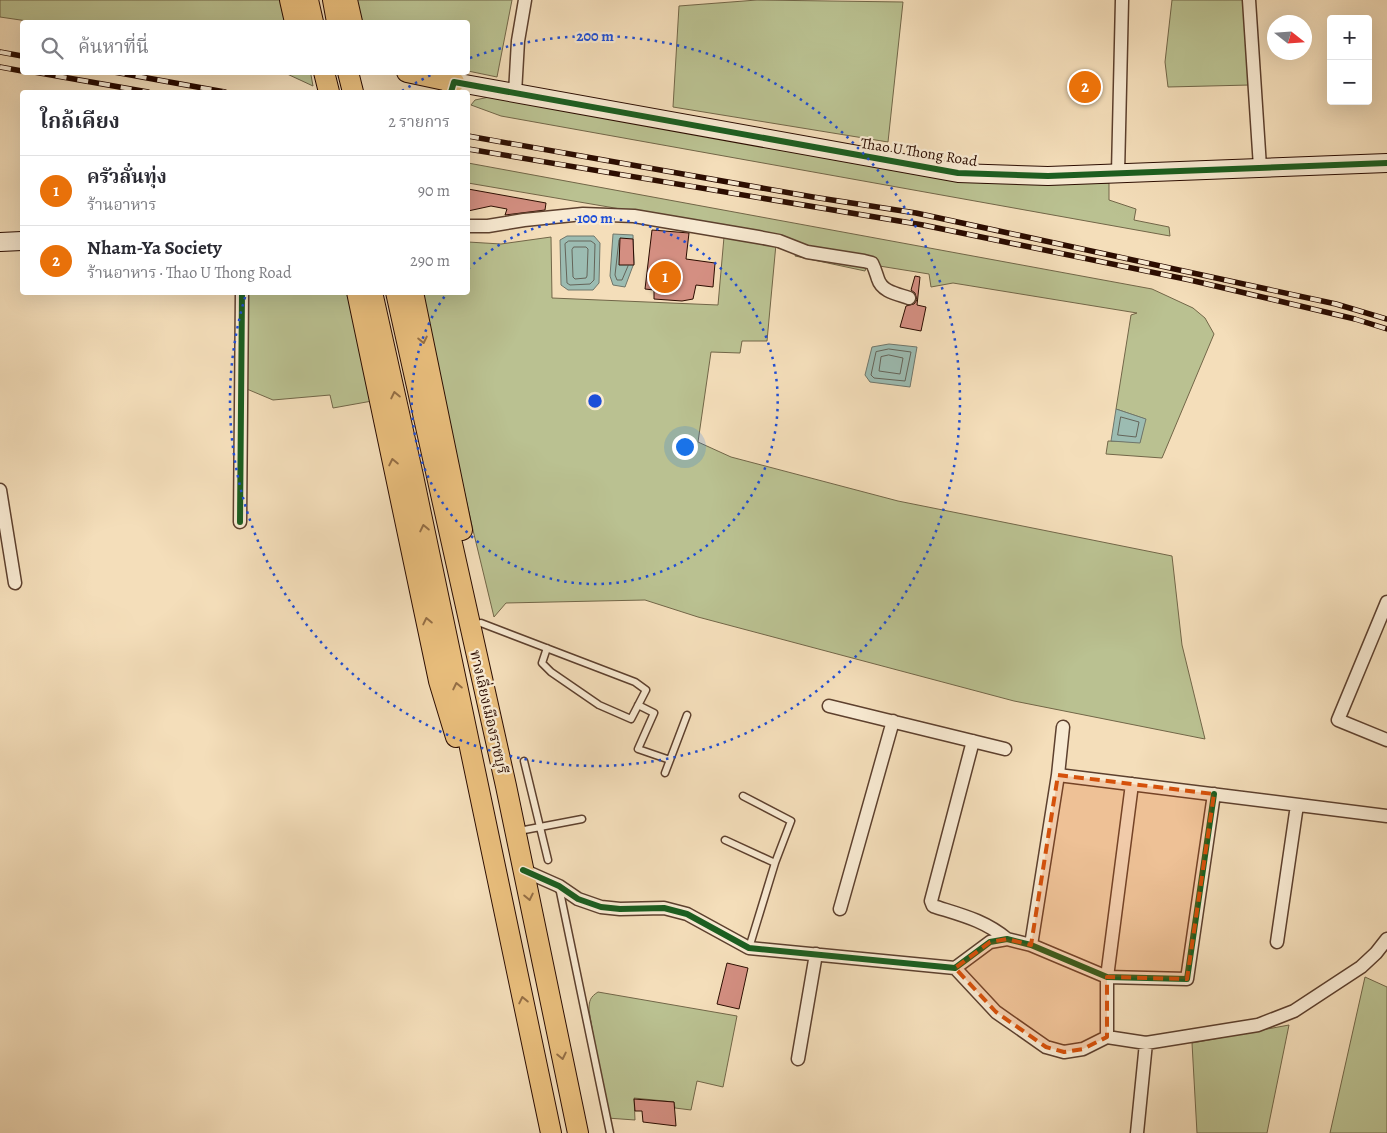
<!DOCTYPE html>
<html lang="th">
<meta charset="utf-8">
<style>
:root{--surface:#fff;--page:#f2f2f3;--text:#2b2b33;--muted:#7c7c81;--line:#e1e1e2;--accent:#8f2418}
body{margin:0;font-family:Alegreya,"Noto Serif Thai",serif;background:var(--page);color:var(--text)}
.controls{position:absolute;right:15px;top:15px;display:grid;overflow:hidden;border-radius:5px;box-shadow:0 5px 20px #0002}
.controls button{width:45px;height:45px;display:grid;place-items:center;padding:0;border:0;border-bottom:1px solid var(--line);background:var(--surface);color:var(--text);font:25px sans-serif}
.compass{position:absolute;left:1267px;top:15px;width:45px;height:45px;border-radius:50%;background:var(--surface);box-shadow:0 5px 20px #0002;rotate:107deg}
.you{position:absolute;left:684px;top:446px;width:18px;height:18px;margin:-12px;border:4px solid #fff;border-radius:50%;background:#1a73e8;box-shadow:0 0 0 8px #1a73e833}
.badge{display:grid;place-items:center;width:32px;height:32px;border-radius:50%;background:var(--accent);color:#fff;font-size:16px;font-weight:700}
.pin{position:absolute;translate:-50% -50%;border:2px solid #fff;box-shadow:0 1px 5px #0006}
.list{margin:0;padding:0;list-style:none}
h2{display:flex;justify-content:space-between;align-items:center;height:65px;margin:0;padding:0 20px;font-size:21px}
h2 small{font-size:16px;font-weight:400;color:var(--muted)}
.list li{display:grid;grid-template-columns:32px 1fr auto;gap:15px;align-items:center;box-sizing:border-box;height:70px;padding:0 20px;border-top:1px solid var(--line)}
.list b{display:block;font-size:19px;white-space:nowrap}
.list p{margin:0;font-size:16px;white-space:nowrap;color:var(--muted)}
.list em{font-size:16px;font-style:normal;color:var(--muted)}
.icon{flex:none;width:28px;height:28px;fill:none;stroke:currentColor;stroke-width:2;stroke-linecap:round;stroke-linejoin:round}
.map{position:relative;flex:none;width:1387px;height:1133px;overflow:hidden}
.search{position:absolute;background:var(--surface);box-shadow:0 5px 20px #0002;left:20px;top:20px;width:450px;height:55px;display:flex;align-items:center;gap:12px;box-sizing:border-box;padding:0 18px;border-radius:5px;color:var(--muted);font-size:19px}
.panel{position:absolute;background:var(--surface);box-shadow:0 5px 20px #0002;left:20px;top:90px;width:450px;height:205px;border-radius:5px}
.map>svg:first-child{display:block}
.green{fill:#bac191;stroke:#726648}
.water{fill:#9cbcb2;stroke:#6f766b}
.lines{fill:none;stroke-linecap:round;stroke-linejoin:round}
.shore{stroke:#646459;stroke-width:1}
.building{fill:#d48f82;stroke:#2b0c00}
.lane-casing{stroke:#5d402e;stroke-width:9}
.street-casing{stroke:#5d402e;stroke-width:15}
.secondary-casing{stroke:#2b0c00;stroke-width:20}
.primary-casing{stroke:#2b0c00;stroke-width:22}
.lane{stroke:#f8ead2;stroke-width:6}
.street{stroke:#f8ead2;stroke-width:12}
.secondary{stroke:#f8ead2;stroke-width:18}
.primary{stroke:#eabf7d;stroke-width:20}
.rail-casing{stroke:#2b0c00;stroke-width:5.5}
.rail{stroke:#f8ead2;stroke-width:4;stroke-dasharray:11;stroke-linecap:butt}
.cycleway-casing{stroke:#f8ead2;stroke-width:9}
.cycleway{stroke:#1b5e20;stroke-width:6}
.oneway{stroke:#946e45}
.marked{fill:#d5510b;fill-opacity:0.2;stroke:#d5510b;stroke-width:4;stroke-dasharray:10 6;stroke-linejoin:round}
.ring{fill:none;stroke:#1d4ed8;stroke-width:2.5;stroke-dasharray:2.5 5}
.labels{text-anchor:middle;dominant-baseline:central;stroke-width:4.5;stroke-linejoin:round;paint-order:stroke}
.street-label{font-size:15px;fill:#2b0c00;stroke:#f8ead2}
.centre{fill:#1d4ed8;stroke:#f8ead2;stroke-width:2.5}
.ring-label{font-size:15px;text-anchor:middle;font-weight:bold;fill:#1d4ed8;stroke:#f8ead2;stroke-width:4.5;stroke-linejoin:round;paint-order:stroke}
</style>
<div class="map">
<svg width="1387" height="1133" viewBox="0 0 1387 1133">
<rect width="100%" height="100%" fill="#f4deba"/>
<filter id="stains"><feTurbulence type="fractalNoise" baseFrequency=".004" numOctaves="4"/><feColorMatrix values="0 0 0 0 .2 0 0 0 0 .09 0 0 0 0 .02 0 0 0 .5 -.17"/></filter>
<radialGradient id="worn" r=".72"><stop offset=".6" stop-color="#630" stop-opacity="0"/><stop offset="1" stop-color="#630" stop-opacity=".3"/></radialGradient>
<path class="green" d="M0 0H281L286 22H34L0 17Z
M356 0H512L497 77 468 71V22H361Z
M757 0 903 2 888 142 673 107 679 6Z
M1172 0H1245L1250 85 1168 87 1165 62Z
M285 73H309L311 75 313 86Z
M489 97 937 178 985 183H1109V200L1136 209 1134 220 1169 227 1170 236 501 116 471 105 475 100Z
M468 163 1152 289 1193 308 1205 318 1214 334 1162 458 1106 454 1108 441 1140 442 1145 419 1116 409 1131 315 1137 313 953 283 931 287 929 274 867 264 865 271 795 256 799 243 726 227 468 183Z
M551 237 552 298 718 305 724 237 776 244 767 341H742L740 353 711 352 698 442 731 457 898 501 1172 556 1182 645 1205 739 1014 701 698 617 645 600 506 603 494 617 472 526 420 293 468 292V242L501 244Z
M247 293H347L372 401 333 408 330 395 273 400 242 387Z
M1365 977 1387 987V1133H1330Z
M598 992 737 1016 723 1087 697 1081 691 1110 675 1108 674 1102 634 1098 635 1120 607 1118 589 1010C589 1001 590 997 598 992Z
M1289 1025 1267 1133H1197L1192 1043Z"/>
<path class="water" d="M613 234 633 235 634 263 625 287 613 285 610 276Z
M567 236H594L600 243 599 283 593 290H568L561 285 560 240Z
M889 344 917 347 910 387 870 382 865 375 872 347Z
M1116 409 1146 419 1140 443 1111 441Z"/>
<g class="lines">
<path class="shore" d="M619 240 615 275 617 280H622L628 266
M569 241H591L595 244 594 280 590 284 570 285 567 283 565 244Z
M574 247H586L588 249 587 276 586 278 575 279 573 277 572 250Z
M889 349 911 352 905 381 874 378 871 375 876 352Z
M889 355 903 358 900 374 879 371 881 357Z
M1121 417 1139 422 1136 437 1118 435Z"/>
</g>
<path class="building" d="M468 189 546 203 545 210 505 215 507 209 491 206 468 211Z
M652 230 689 233 686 259 715 263 713 287 696 285 693 299 682 301 654 299V290L645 289Z
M620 238 633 239 634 265H619Z
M915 276 920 277 917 305 926 307 921 331 900 327 906 306 914 304 917 300 915 293 911 290Z
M727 963 748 968 739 1009 717 1004Z
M634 1099 674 1102 676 1126 643 1122 642 1111H635Z"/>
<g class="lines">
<defs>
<path id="lane" d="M481 623 635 682 646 690 631 719 599 705 551 672 542 663 547 648
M638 705 654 713 638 749 670 760
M524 761 548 860
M665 773 687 715
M743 796 791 821 775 863 749 948
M519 831 582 819
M725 840 775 863
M559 887 610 1133"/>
<path id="street" d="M1249 0 1260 167
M515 93 518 41 525 0
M1118 173 1122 0
M468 226H488L524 220 583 214 634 216 758 237 779 241 807 252 864 261 872 263C875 269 876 273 878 279 882 292 898 294 909 298
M0 490 15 583
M240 522 242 292
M1387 602 1338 720 1387 740
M829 706 1005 749
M973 741 931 901 933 906C961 915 984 920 1007 939
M1058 775 1387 816
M523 870 559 886 578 899 601 907 620 909 664 908 687 914 749 948 955 968 990 942 1007 939 1031 945 1107 977 1187 979 1214 794
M840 909 893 721
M1277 942 1297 805
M1031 945 1058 775 1063 727
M955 968 996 1012 1046 1047 1064 1052 1083 1049 1107 1037 1146 1043 1258 1025 1294 1011 1361 967 1376 953 1387 939
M1107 1037V977L1132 784
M798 1059 816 954
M1137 1133 1146 1043"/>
<path id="secondary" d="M451 92 454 82 958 173 1048 176 1387 163
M0 242 22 241"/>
<path id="primary" d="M290 0 295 22
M308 0 313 22
M333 0 337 22
M347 0 352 22
M324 72 329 92
M348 72 353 92
M407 72 454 82
M357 292 439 681 456 737
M372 292 413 476 551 1133
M396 292 506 786 578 1133
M413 292 462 530"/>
</defs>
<use href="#lane" class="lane-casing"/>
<use href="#street" class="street-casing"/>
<use href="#secondary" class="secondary-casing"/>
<use href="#primary" class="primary-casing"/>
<use href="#lane" class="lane"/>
<use href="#street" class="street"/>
<use href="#secondary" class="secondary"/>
<use href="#primary" class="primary"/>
<defs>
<path id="rail" d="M0 52 22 56
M0 67 22 71
M34 72 148 92
M114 72 225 92
M468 136 813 197 916 213 1336 304 1387 319
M468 149 923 225 1190 280 1355 319 1387 329"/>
</defs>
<use href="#rail" class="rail-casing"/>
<use href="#rail" class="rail"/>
<defs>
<path id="cycleway" d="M451 92 454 82 958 173 1048 176 1387 163
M240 522 242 292
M523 870 559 886 578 899 601 907 620 909 664 908 687 914 749 948 955 968 990 942 1007 939 1031 945 1107 977 1187 979 1214 794"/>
</defs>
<use href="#cycleway" class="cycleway-casing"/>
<use href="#cycleway" class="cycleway"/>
</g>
<defs><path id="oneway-chevron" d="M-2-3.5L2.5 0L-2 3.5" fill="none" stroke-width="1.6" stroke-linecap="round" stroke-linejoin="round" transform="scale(1.25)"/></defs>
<g class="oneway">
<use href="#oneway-chevron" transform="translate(423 340) rotate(78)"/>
<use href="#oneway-chevron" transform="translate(395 395) rotate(-102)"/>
<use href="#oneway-chevron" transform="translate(393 462) rotate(-102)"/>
<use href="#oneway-chevron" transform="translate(424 528) rotate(-102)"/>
<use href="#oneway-chevron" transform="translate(427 621) rotate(-102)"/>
<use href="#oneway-chevron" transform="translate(457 686) rotate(-102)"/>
<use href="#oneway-chevron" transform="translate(529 897) rotate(78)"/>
<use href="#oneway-chevron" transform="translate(523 1000) rotate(-102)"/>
<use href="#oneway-chevron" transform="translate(562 1056) rotate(78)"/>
</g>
<path class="marked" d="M1058 775 1214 794 1187 979 1107 977V1037L1083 1049 1064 1052 1046 1047 996 1012 955 968 990 942 1007 939 1031 945Z"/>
<g class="ring">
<path d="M468 269A183 183 0 1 1 447 293"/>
<path d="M402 91A365 365 0 0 1 435 73M470 58A365 365 0 1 1 246 294"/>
</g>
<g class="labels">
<g class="street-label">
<text transform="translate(919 152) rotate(9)">Thao U Thong Road</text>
<text transform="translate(489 712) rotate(77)">ทางเลี่ยงเมืองราชบุรี</text>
</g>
</g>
<circle cx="595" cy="401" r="8" class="centre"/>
<g class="ring-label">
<text x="595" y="41">200 m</text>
<text x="595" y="223">100 m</text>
</g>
<rect width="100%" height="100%" filter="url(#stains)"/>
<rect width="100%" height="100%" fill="url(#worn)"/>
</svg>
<div class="controls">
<button>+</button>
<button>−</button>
</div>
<svg class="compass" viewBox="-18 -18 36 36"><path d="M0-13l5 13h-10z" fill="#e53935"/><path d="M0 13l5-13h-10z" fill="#7c7c81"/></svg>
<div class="you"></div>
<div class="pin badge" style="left:665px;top:277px;background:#e8710a">1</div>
<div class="pin badge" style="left:1085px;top:87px;background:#e8710a">2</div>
<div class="search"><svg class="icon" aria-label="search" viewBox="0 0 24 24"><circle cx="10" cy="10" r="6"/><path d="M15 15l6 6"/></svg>ค้นหาที่นี่</div>
<section class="panel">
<h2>ใกล้เคียง<small>2 รายการ</small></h2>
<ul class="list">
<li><span class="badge" style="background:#e8710a">1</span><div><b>ครัวลั่นทุ่ง</b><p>ร้านอาหาร</p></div><em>90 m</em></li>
<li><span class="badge" style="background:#e8710a">2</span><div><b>Nham-Ya Society</b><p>ร้านอาหาร · Thao U Thong Road</p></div><em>290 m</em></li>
</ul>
</section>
</div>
